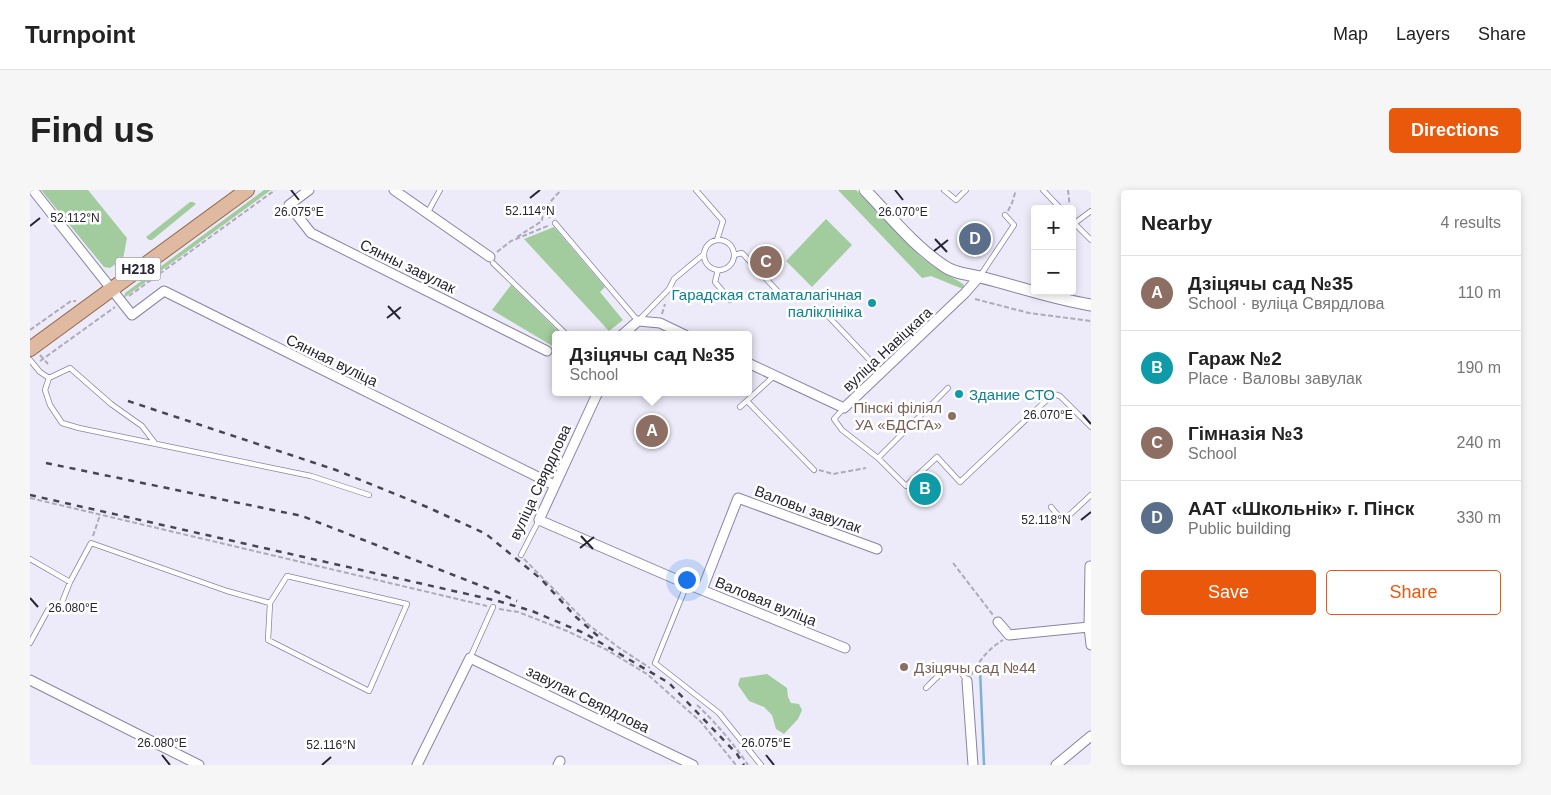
<!DOCTYPE html>
<meta charset="utf-8">
<style>
:root{--surface:#fff;--page:#f6f6f6;--text:#222;--muted:#767676;--line:#e0e0e0;--accent:#ea580c}
body{margin:0;font-family:Arial,sans-serif;background:var(--page);color:var(--text)}
.controls{position:absolute;right:15px;top:15px;display:grid;overflow:hidden;border-radius:5px;box-shadow:0 2px 8px #0003}
.controls button{width:45px;height:45px;display:grid;place-items:center;padding:0;border:0;border-bottom:1px solid var(--line);background:var(--surface);color:var(--text);font:25px sans-serif}
.you{position:absolute;left:656px;top:389px;width:18px;height:18px;margin:-12px;border:4px solid #fff;border-radius:50%;background:#1a73e8;box-shadow:0 0 0 8px #1a73e833}
.badge{display:grid;place-items:center;width:32px;height:32px;border-radius:50%;background:var(--accent);color:#fff;font-size:16px;font-weight:700}
.pin{position:absolute;translate:-50% -50%;border:2px solid #fff;box-shadow:0 1px 5px #0006}
.popup{position:absolute;left:522px;top:141px;width:200px;height:65px;box-sizing:border-box;display:grid;place-content:center;border-radius:5px;background:var(--surface);filter:drop-shadow(0 1px 4px #0005);font-size:16px;white-space:nowrap;color:var(--muted)}
.popup b{font-size:19px;color:var(--text)}
.popup::after{content:'';position:absolute;left:50%;top:100%;margin-left:-10px;border:10px solid transparent;border-top-color:var(--surface)}
.list{margin:0;padding:0;list-style:none}
h2{display:flex;justify-content:space-between;align-items:center;height:65px;margin:0;padding:0 20px;font-size:21px}
h2 small{font-size:16px;font-weight:400;color:var(--muted)}
.list li{display:grid;grid-template-columns:32px 1fr auto;gap:15px;align-items:center;box-sizing:border-box;height:75px;padding:0 20px;border-top:1px solid var(--line)}
.list b{display:block;font-size:19px;white-space:nowrap}
.list p{margin:0;font-size:16px;white-space:nowrap;color:var(--muted)}
.list em{font-size:16px;font-style:normal;color:var(--muted)}
.actions{display:flex;gap:10px;padding:15px 20px}
.actions a{flex:1;padding:11px 0;border:1px solid var(--accent);border-radius:5px;text-align:center;font-size:18px;color:var(--accent)}
.actions .main{background:var(--accent);color:#fff}
.map{position:relative;flex:none;width:1061px;height:575px;overflow:hidden;border-radius:5px}
header{display:flex;align-items:center;gap:30px;box-sizing:border-box;height:70px;padding:0 25px;background:var(--surface);border-bottom:1px solid var(--line)}
header strong{font-size:24px}
nav{display:flex;gap:28px;margin-inline-start:auto;font-size:18px}
.intro{display:flex;align-items:center;justify-content:space-between;box-sizing:border-box;height:120px;padding:0 30px}
h1{margin:0;font-size:35px}
.button{padding:12px 22px;border-radius:5px;background:var(--accent);color:#fff;font-size:18px;font-weight:700}
main{display:flex;gap:30px;padding:0 30px}
aside{flex:1;background:var(--surface);border-radius:5px;box-shadow:0 2px 8px #0003}
.map>svg:first-child{display:block}
.green{fill:#a2cc9d}
.lines{fill:none;stroke-linecap:round;stroke-linejoin:round}
.stream{stroke:#7db0d8;stroke-width:2.5}
.service-casing{stroke:#8984a4;stroke-width:6}
.minor-casing{stroke:#8984a4;stroke-width:11}
.tertiary-casing{stroke:#8984a4;stroke-width:13}
.primary-casing{stroke:#916851;stroke-width:16}
.path{stroke:#adabb9;stroke-width:2;stroke-dasharray:5 2.5;stroke-linecap:butt}
.service{stroke:#fff;stroke-width:4.5}
.minor{stroke:#fff;stroke-width:9}
.tertiary{stroke:#fff;stroke-width:11}
.primary{stroke:#dfbaa1;stroke-width:14}
.rail{stroke:#474552;stroke-width:2.5;stroke-dasharray:6 6;stroke-linecap:butt}
.ticks{fill:none;stroke:#272532;stroke-width:2}
.culture-dot{fill:#0f9aa8;stroke:#fff;stroke-width:2}
.education-dot{fill:#8d6e63;stroke:#fff;stroke-width:2}
.labels{text-anchor:middle;dominant-baseline:central;stroke-width:5;stroke-linejoin:round;paint-order:stroke}
.shield{fill:#fff;stroke:#686670;stroke-width:1}
.shield-label{font-size:14px;font-weight:bold;fill:#272532}
.street-label{font-size:15px;fill:#272532;stroke:#fff}
.culture-label{font-size:15px;fill:#0d838f;stroke:#fff;text-anchor:end}
.education-label{font-size:15px;fill:#785e54;stroke:#fff;text-anchor:end}
.ticks-label{font-size:12px;text-anchor:middle;fill:#272532;stroke:#fff;stroke-width:5;stroke-linejoin:round;paint-order:stroke}
</style>
<header>
<strong>Turnpoint</strong>
<nav><a>Map</a><a>Layers</a><a>Share</a></nav>
</header>
<div class="intro"><h1>Find us</h1><a class="button">Directions</a></div>
<main>
<div class="map">
<svg width="1061" height="575" viewBox="0 0 1061 575">
<rect width="100%" height="100%" fill="#edebf9"/>
<path class="green" d="M11 0H58L97 48 93 69 80 78 74 77Z
M234 0H241L94 108 95 103Z
M808 0H826L891 67 904 77 930 92 934 95 933 99 901 86 892 88Z
M160 12H163L166 14 122 50H119L116 47Z
M796 29 822 55 782 97 756 71Z
M524 37 575 97 570 102 593 130 579 141 494 49Z
M481 95 532 145H526V155L524 157 462 120Z
M737 484 757 498 758 507 761 513 769 514 772 520 768 529 754 544 746 539 742 525 734 517 719 511 708 495 710 488Z"/>
<g class="lines">
<path class="stream" d="M950 479 954 575"/>
<defs>
<path id="service" d="M666 0 693 31 687 50
M914 0 926 10 936 0
M1013 0 1031 19
M399 20 410 0
M1042 31 1061 50
M525 33 608 131 639 99 644 89 674 64
M1045 33 1061 21
M674 65a15 15 0 1 1 30 0a15 15 0 1 1-30 0Z
M704 65 712 63 754 108
M463 73 537 145
M688 80 685 92 700 110
M950 86 984 35 975 25
M798 126 851 182
M0 170 10 182 19 188 15 200 20 215 32 233 49 238 281 286 339 305
M19 188 40 178 81 214 112 236 125 253
M717 211 784 280
M710 217 744 186
M814 218 804 229 812 240 848 268 876 296 907 267 930 292 1023 204 1030 206 1061 237
M848 268 918 198
M1021 317 1033 331 1061 305
M491 365 509 330
M0 369 40 392
M257 386 377 414 339 501 238 450 240 413Z
M657 394 625 473 689 523 731 575
M0 453 18 420H29L40 392 61 353 197 401 240 413
M440 468 463 417
M896 498C902 492 918 474 926 478 931 481 934 487 937 491"/>
<path id="minor" d="M3 0 102 125 134 101 524 295
M279 0 259 15 281 43 517 161
M364 0 460 67
M592 145 608 131 630 133 655 145
M718 173 814 218 935 103 949 87
M568 202 509 330 657 394 815 458
M1060 376 1059 437 1061 455
M672 400 708 308 847 359
M968 432 979 445 1059 437
M0 490 169 575
M937 491 943 575
M387 575 440 468 663 575
M528 575 530 571
M1026 575 1061 546"/>
<path id="tertiary" d="M835 0C860 26 884 56 914 76 925 84 938 84 950 87 987 96 1023 109 1061 115"/>
<path id="primary" d="M0 159 217 0"/>
</defs>
<use href="#service" class="service-casing"/>
<use href="#minor" class="minor-casing"/>
<use href="#tertiary" class="tertiary-casing"/>
<use href="#primary" class="primary-casing"/>
<path class="path" d="M1038 0 1040 19
M513 20 520 28
M978 21 982 13 986 0
M487 47 512 31 513 20 531 0
M467 62 481 51 520 35
M99 106 245 0
M945 109 999 123 1061 131
M632 124 635 114
M0 140 41 111H46
M10 165 18 174
M10 171 85 117
M789 280 803 284 836 278
M0 308 457 416
M63 346 70 325
M494 369 560 436 588 457 620 478
M923 373 963 425
M469 419 488 422 537 441 577 460 617 484 671 532 706 575
M941 485C950 470 958 459 973 450
M667 515C686 533 703 553 718 575"/>
<use href="#service" class="service"/>
<use href="#minor" class="minor"/>
<use href="#tertiary" class="tertiary"/>
<use href="#primary" class="primary"/>
<path class="rail" d="M98 211 306 280 397 317 456 344 511 389 546 427 569 447
M16 273 272 326 467 402 487 411
M0 305 468 411 502 421 554 443 639 493 707 564 714 575"/>
</g>
<path class="ticks" d="M261 0 269 10M865 0 873 10M500 8 510 0M0 36 10 28M905 49 917 62M904 61 918 50M358 116 370 129M357 128 371 117M1053 225 1061 234M1051 330 1061 322M551 346 563 359M550 358 564 347M0 408 8 417M132 565 140 575M736 565 744 575M292 575 301 567"/>
<g class="culture-dot">
<circle cx="842" cy="113" r="5"/>
<circle cx="929" cy="204" r="5"/>
</g>
<g class="education-dot">
<circle cx="922" cy="226" r="5"/>
<circle cx="874" cy="477" r="5"/>
</g>
<g class="labels">
<rect class="shield" x="85.5" y="67.5" width="45" height="23" rx="4"/>
<g class="shield-label">
<text x="108" y="79">Н218</text>
</g>
<g class="street-label">
<text transform="translate(378 76) rotate(26)">Сянны завулак</text>
<text transform="translate(857 159) rotate(-43)">вуліца Навіцкага</text>
<text transform="translate(302 170) rotate(26)">Сянная вуліца</text>
<text transform="translate(510 292) rotate(-65)">вуліца Свярдлова</text>
<text transform="translate(778 319) rotate(20)">Валовы завулак</text>
<text transform="translate(736 411) rotate(22)">Валовая вуліца</text>
<text transform="translate(558 509) rotate(26)">завулак Свярдлова</text>
</g>
<g class="culture-label">
<text x="832" y="104">Гарадская стаматалагічная<tspan x="832" dy="17">паліклініка</tspan></text>
<text x="939" y="204" text-anchor="start">Здание СТО</text>
</g>
<g class="education-label">
<text x="912" y="217">Пінскі філіял<tspan x="912" dy="17">УА «БДСГА»</tspan></text>
<text x="884" y="477" text-anchor="start">Дзіцячы сад №44</text>
</g>
</g>
<g class="ticks-label">
<text x="500" y="25">52.114°N</text>
<text x="873" y="26">26.070°E</text>
<text x="269" y="26">26.075°E</text>
<text x="45" y="32">52.112°N</text>
<text x="1018" y="229">26.070°E</text>
<text x="1016" y="334">52.118°N</text>
<text x="43" y="422">26.080°E</text>
<text x="132" y="557">26.080°E</text>
<text x="736" y="557">26.075°E</text>
<text x="301" y="559">52.116°N</text>
</g>
</svg>
<div class="controls">
<button>+</button>
<button>−</button>
</div>
<div class="you"></div>
<div class="pin badge" style="left:622px;top:241px;background:#8d6e63">A</div>
<div class="popup"><b>Дзіцячы сад №35</b>School</div>
<div class="pin badge" style="left:895px;top:299px;background:#0f9aa8">B</div>
<div class="pin badge" style="left:736px;top:72px;background:#8d6e63">C</div>
<div class="pin badge" style="left:945px;top:49px;background:#5c6f8a">D</div>
</div>
<aside>
<h2>Nearby<small>4 results</small></h2>
<ul class="list">
<li><span class="badge" style="background:#8d6e63">A</span><div><b>Дзіцячы сад №35</b><p>School · вуліца Свярдлова</p></div><em>110 m</em></li>
<li><span class="badge" style="background:#0f9aa8">B</span><div><b>Гараж №2</b><p>Place · Валовы завулак</p></div><em>190 m</em></li>
<li><span class="badge" style="background:#8d6e63">C</span><div><b>Гімназія №3</b><p>School</p></div><em>240 m</em></li>
<li><span class="badge" style="background:#5c6f8a">D</span><div><b>ААТ «Школьнік» г. Пінск</b><p>Public building</p></div><em>330 m</em></li>
</ul>
<div class="actions"><a class="main">Save</a><a>Share</a></div>
</aside>
</main>
